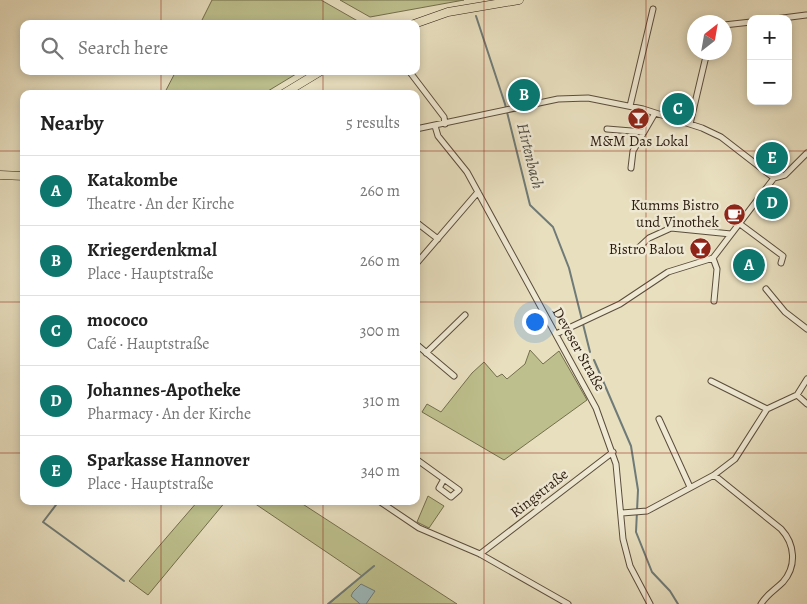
<!DOCTYPE html>
<meta charset="utf-8">
<style>
:root{--surface:#fff;--page:#f6f6f6;--text:#222;--muted:#767676;--line:#e0e0e0;--accent:#0f766e}
body{margin:0;font-family:Alegreya,serif;background:var(--page);color:var(--text)}
.controls{position:absolute;right:15px;top:15px;display:grid;overflow:hidden;border-radius:10px;box-shadow:0 2px 8px #0003}
.controls button{width:45px;height:45px;display:grid;place-items:center;padding:0;border:0;border-bottom:1px solid var(--line);background:var(--surface);color:var(--text);font:25px sans-serif}
.compass{position:absolute;left:687px;top:15px;width:45px;height:45px;border-radius:50%;background:var(--surface);box-shadow:0 2px 8px #0003;rotate:31deg}
.you{position:absolute;left:534px;top:321px;width:18px;height:18px;margin:-12px;border:4px solid #fff;border-radius:50%;background:#1a73e8;box-shadow:0 0 0 8px #1a73e833}
.badge{display:grid;place-items:center;width:32px;height:32px;border-radius:50%;background:var(--accent);color:#fff;font-size:16px;font-weight:700}
.pin{position:absolute;translate:-50% -50%;border:2px solid #fff;box-shadow:0 1px 5px #0006}
.list{margin:0;padding:0;list-style:none}
h2{display:flex;justify-content:space-between;align-items:center;height:65px;margin:0;padding:0 20px;font-size:21px}
h2 small{font-size:16px;font-weight:400;color:var(--muted)}
.list li{display:grid;grid-template-columns:32px 1fr auto;gap:15px;align-items:center;box-sizing:border-box;height:70px;padding:0 20px;border-top:1px solid var(--line)}
.list b{display:block;font-size:19px;white-space:nowrap}
.list p{margin:0;font-size:16px;white-space:nowrap;color:var(--muted)}
.list em{font-size:16px;font-style:normal;color:var(--muted)}
.icon{flex:none;width:28px;height:28px;fill:none;stroke:currentColor;stroke-width:2;stroke-linecap:round;stroke-linejoin:round}
.map{position:relative;flex:none;width:807px;height:604px;overflow:hidden}
.search{position:absolute;background:var(--surface);box-shadow:0 2px 8px #0003;left:20px;top:20px;width:400px;height:55px;display:flex;align-items:center;gap:12px;box-sizing:border-box;padding:0 18px;border-radius:10px;color:var(--muted);font-size:19px}
.panel{position:absolute;background:var(--surface);box-shadow:0 2px 8px #0003;left:20px;top:90px;width:400px;height:415px;border-radius:10px}
.map>svg:first-child{display:block}
.green{fill:#bdc08d;stroke:#746e4e}
.water{fill:#9cbabd;stroke:#6f7b78}
.lines{fill:none;stroke-linecap:round;stroke-linejoin:round}
.stream{stroke:#6f7b78;stroke-width:2}
.street-casing{stroke:#5a4d3c;stroke-width:7}
.primary-casing{stroke:#2b1c10;stroke-width:9}
.street{stroke:#f0ead5;stroke-width:5}
.primary{stroke:#e8dfbf;stroke-width:8}
.grid{fill:none;stroke:#8f2418;stroke-width:1;stroke-opacity:0.55}
.labels{text-anchor:middle;dominant-baseline:central;stroke-width:5;stroke-linejoin:round;paint-order:stroke}
.poi-label{font-size:15px;fill:#2b1c10;stroke:#f0ead5;text-anchor:end}
.street-label{font-size:15px;fill:#2b1c10;stroke:#f0ead5}
.water-label{font-size:16px;font-style:italic;fill:#4d4b44;stroke:#f0ead5}
</style>
<div class="map">
<svg width="807" height="604" viewBox="0 0 807 604">
<rect width="100%" height="100%" fill="#e8dfbf"/>
<filter id="stains"><feTurbulence type="fractalNoise" baseFrequency=".004" numOctaves="4"/><feColorMatrix values="0 0 0 0 .2 0 0 0 0 .09 0 0 0 0 .02 0 0 0 .5 -.17"/></filter>
<radialGradient id="worn" r=".72"><stop offset=".6" stop-color="#630" stop-opacity="0"/><stop offset="1" stop-color="#630" stop-opacity=".3"/></radialGradient>
<path class="green" d="M212 0H321L363 24H200Z
M340 0H464L370 17Z
M176 71H301L263 94H164Z
M530 350 543 364 559 351 587 400 504 460 422 412 427 404 441 412 472 373 484 362 497 377 502 374 507 379 525 364Z
M428 496 444 506 429 528 417 522Z
M198 501H226L148 595 129 581Z
M251 501H298L457 604H329L362 576Z"/>
<path class="water" d="M361 584 375 591 366 604H360L351 596 353 592Z"/>
<g class="lines">
<path class="stream" d="M476 16 505 104 530 205 553 227 569 268 590 352
M594 360 631 446 638 490 636 532 652 572 670 591 678 604
M59 501 43 522 124 581
M328 604 374 566"/>
<defs>
<path id="street" d="M775 19 806 15
M724 25 751 22
M409 71 444 117 445 124
M630 106 653 9
M690 124 707 52
M435 126 438 136 467 172 596 408 616 464 623 539 630 566 650 604
M416 129 558 99 588 98 643 109 702 128 721 137 774 178 785 175 807 153
M607 129 644 132
M631 168 633 151 655 113
M416 222 438 239
M740 224 783 256 781 263
M636 250 649 238 671 228 731 234
M713 258 774 178
M713 258 717 269 714 301
M416 264 478 192
M766 289 785 312 807 329
M556 334 620 304 668 272 713 258
M416 344 454 376
M426 353 465 315
M711 381 767 409
M797 395 807 404
M659 419 690 487
M416 459 459 490 451 497 439 488 444 479
M714 475 781 529C795 544 797 566 783 582 775 590 767 594 761 604
M379 501 419 528 480 554 568 604
M622 513 647 511 714 475 735 459 767 409 797 395 807 379
M480 554 613 452"/>
<path id="primary" d="M414 24 448 12 519 0
M283 94 321 71
M0 175 24 176"/>
</defs>
<use href="#street" class="street-casing"/>
<use href="#primary" class="primary-casing"/>
<use href="#street" class="street"/>
<use href="#primary" class="primary"/>
</g>
<path class="grid" d="M161 0V24M323 0V24M484 0V604M646 0V604M161 71V94M323 71V94M0 151H24M416 151H807M0 302H24M416 302H807M0 453H24M416 453H807M161 501V604M323 501V604"/>
<defs>
<symbol id="bar-disc" viewBox="-11 -11 22 22"><circle r="9.5" fill="#8f2418" stroke="#f0ead5"/><path d="M-6-5H6L.8 .8V4.5H3.5V6h-7V4.5H-.8V.8Z" fill="#fff"/></symbol>
<symbol id="cafe-disc" viewBox="-11 -11 22 22"><circle r="9.5" fill="#8f2418" stroke="#f0ead5"/><path d="M-5.5-4.5H6V0H3Q3 3.5 0 3.5H-2.5Q-5.5 3.5-5.5 0ZM3-3.2v2h1.7v-2ZM-6 4.5H4V6H-6Z" fill="#fff"/></symbol>
</defs>
<g fill-rule="evenodd">
<use href="#bar-disc" x="626" y="106" width="25" height="25"/>
<use href="#cafe-disc" x="722" y="202" width="25" height="25"/>
<use href="#bar-disc" x="688" y="236" width="25" height="25"/>
</g>
<g class="labels">
<g class="poi-label">
<text x="639" y="141" text-anchor="middle">M&amp;M Das Lokal</text>
<text x="719" y="205">Kumms Bistro<tspan x="719" dy="17">und Vinothek</tspan></text>
<text x="684" y="249">Bistro Balou</text>
</g>
<g class="street-label">
<text transform="translate(579 349) rotate(61)">Deveser Straße</text>
<text transform="translate(539 493) rotate(-38)">Ringstraße</text>
</g>
<g class="water-label">
<text transform="translate(530 156) rotate(76)">Hirtenbach</text>
</g>
</g>
<rect width="100%" height="100%" filter="url(#stains)"/>
<rect width="100%" height="100%" fill="url(#worn)"/>
</svg>
<div class="controls">
<button>+</button>
<button>−</button>
</div>
<svg class="compass" viewBox="-18 -18 36 36"><path d="M0-13l5 13h-10z" fill="#e53935"/><path d="M0 13l5-13h-10z" fill="#767676"/></svg>
<div class="you"></div>
<div class="pin badge" style="left:749px;top:265px">A</div>
<div class="pin badge" style="left:524px;top:95px">B</div>
<div class="pin badge" style="left:678px;top:109px">C</div>
<div class="pin badge" style="left:772px;top:203px">D</div>
<div class="pin badge" style="left:772px;top:158px">E</div>
<div class="search"><svg class="icon" aria-label="search" viewBox="0 0 24 24"><circle cx="10" cy="10" r="6"/><path d="M15 15l6 6"/></svg>Search here</div>
<section class="panel">
<h2>Nearby<small>5 results</small></h2>
<ul class="list">
<li><span class="badge">A</span><div><b>Katakombe</b><p>Theatre · An der Kirche</p></div><em>260 m</em></li>
<li><span class="badge">B</span><div><b>Kriegerdenkmal</b><p>Place · Hauptstraße</p></div><em>260 m</em></li>
<li><span class="badge">C</span><div><b>mococo</b><p>Café · Hauptstraße</p></div><em>300 m</em></li>
<li><span class="badge">D</span><div><b>Johannes-Apotheke</b><p>Pharmacy · An der Kirche</p></div><em>310 m</em></li>
<li><span class="badge">E</span><div><b>Sparkasse Hannover</b><p>Place · Hauptstraße</p></div><em>340 m</em></li>
</ul>
</section>
</div>
